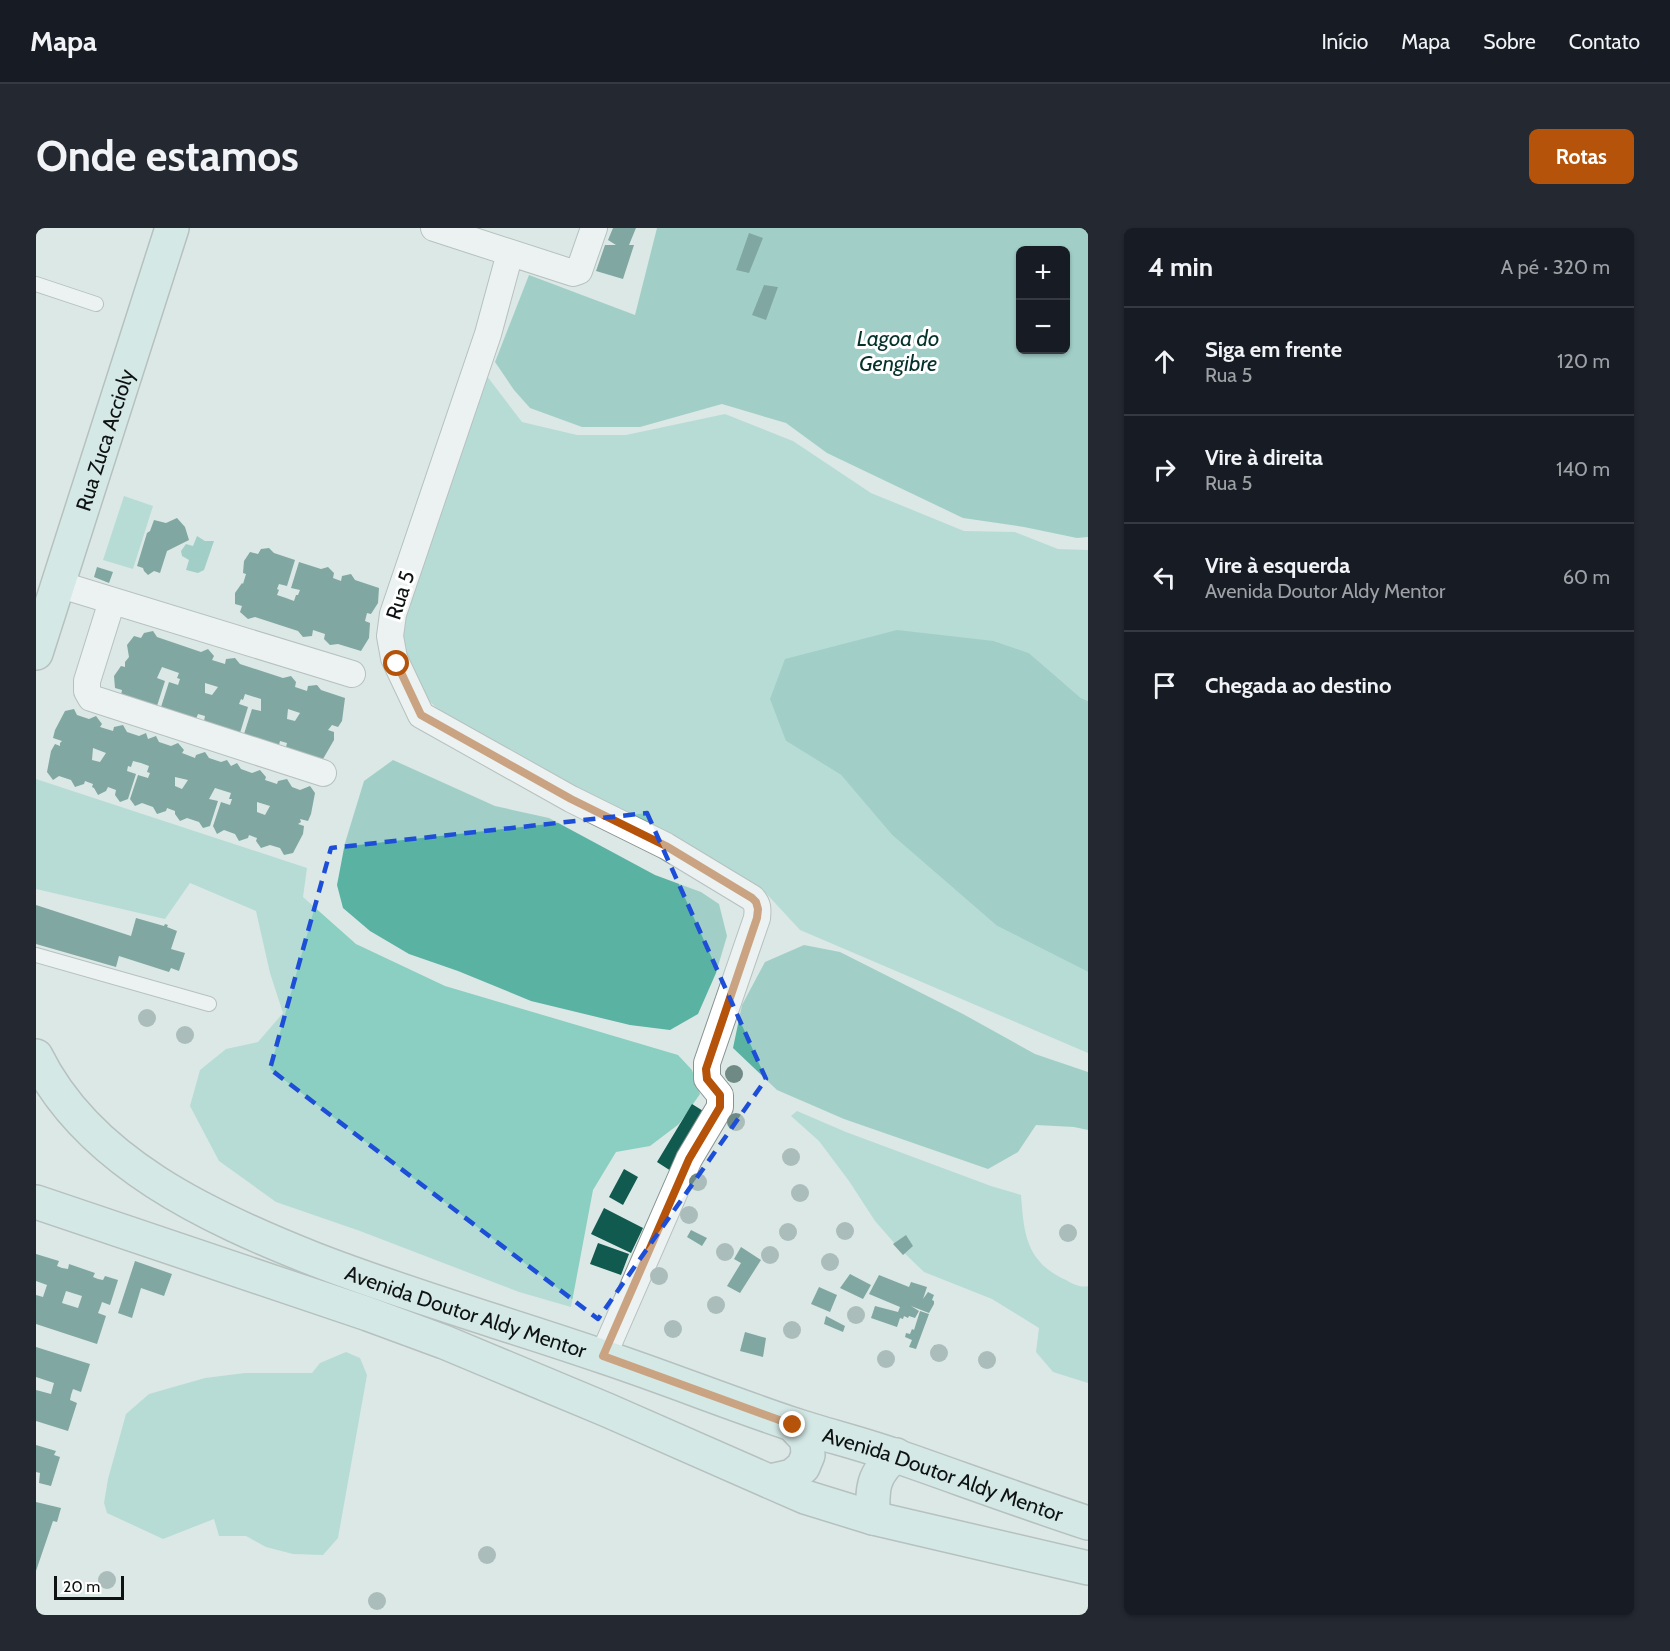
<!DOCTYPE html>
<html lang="pt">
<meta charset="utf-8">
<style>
:root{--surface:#171b24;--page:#242831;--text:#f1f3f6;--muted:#9ea1a6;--line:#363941;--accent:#b45309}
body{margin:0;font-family:Cabin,sans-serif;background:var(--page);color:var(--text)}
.controls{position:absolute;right:18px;top:18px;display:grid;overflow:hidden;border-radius:9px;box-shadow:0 2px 4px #0004}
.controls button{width:54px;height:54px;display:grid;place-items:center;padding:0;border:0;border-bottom:2px solid var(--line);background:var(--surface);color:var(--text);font:30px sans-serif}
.scale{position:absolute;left:18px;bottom:15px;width:70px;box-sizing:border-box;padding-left:6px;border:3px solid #0e1212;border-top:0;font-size:16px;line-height:21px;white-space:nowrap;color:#0e1212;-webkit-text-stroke:4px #fff;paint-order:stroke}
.stop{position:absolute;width:18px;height:18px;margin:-14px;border:4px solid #b45309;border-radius:50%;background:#fff}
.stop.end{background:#b45309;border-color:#fff;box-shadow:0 2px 6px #0008}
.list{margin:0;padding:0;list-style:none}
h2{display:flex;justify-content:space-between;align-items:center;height:78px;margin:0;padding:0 24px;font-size:26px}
h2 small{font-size:20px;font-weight:400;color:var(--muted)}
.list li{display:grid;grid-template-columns:39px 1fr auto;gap:18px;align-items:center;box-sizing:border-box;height:108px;padding:0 24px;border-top:2px solid var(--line)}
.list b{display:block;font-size:22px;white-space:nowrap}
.list p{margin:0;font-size:20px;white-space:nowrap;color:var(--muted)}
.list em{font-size:20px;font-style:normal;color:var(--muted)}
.icon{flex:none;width:33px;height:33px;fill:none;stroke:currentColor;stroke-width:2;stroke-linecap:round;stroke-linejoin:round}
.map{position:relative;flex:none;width:1052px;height:1387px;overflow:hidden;border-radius:9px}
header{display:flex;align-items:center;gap:36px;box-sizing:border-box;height:84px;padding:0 30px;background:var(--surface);border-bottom:2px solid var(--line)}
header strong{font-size:28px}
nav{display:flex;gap:33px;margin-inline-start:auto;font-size:21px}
.intro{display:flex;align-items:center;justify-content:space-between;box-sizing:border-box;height:144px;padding:0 36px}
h1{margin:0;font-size:42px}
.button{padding:15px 27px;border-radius:9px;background:var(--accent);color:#fff;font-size:21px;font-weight:700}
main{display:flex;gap:36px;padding:0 36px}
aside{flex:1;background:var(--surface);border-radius:9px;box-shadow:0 2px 4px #0004}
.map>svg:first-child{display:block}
.green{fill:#8acfc1}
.water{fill:#5ab2a2;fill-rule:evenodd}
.building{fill:#105a4f;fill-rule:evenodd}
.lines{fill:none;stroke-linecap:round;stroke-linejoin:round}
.lane-casing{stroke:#889391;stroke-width:16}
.street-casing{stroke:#889391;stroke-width:28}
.secondary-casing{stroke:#889391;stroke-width:36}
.lane{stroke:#fff;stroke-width:14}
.street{stroke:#fff;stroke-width:26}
.secondary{stroke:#cbece7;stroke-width:33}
.tree{fill:#6f8a85}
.route{stroke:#b45309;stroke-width:8}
.marked{fill:none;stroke:#1d4ed8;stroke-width:4.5;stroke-dasharray:12 8;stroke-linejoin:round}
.labels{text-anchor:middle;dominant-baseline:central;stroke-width:6;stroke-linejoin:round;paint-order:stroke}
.street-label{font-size:21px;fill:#0e1212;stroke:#fff}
.water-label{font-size:22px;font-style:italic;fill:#06322b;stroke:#fff}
</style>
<header>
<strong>Mapa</strong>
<nav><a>Início</a><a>Mapa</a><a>Sobre</a><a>Contato</a></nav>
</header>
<div class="intro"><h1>Onde estamos</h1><a class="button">Rotas</a></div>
<main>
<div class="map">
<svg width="1052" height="1387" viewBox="0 0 1052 1387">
<rect width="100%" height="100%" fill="#dce8e5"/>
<path class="green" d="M447 143 486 194 541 207H590L689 186 757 213 835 265 928 303 979 304 1022 321 1052 322V473L1045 470 993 425 958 413 750 513 805 547 856 607 961 698 1052 744V825L764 702 727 662 412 490 383 464 362 413Z
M88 268 117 278 97 341 67 332Z
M0 551 271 640 267 669 320 716 409 758 642 827 656 842 664 866 643 896 614 918 580 924 557 962 535 1079 483 1064 324 1003 240 974 183 933 154 878 164 842 190 821 222 814 247 785 234 745 220 683 154 655 129 691 0 661Z
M761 883 810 904 955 958 985 967C988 1006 990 1034 1030 1052 1037 1056 1044 1060 1052 1058V1155L1017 1144 1000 1124 1003 1100 956 1071 888 1044 860 1017 839 993 813 953 783 913 755 888Z
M310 1124 324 1130 331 1147 302 1310 287 1327 257 1326 230 1319 210 1308H183L178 1291 127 1311 71 1285 68 1275 72 1251 90 1186 113 1166 169 1150 209 1145H276L284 1135Z"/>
<path class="water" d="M621 0H1052V309L1041 310 988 299 927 290 791 225 750 195 686 176 604 199H546L494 180 478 162 459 134 493 47 599 87ZM984 22H1030V122H984Z
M161 308 169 313H178L168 342 162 345 150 342 153 332 146 328 145 323 150 316 157 318Z
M861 402 958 413 993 425 1045 470 1052 473V744L961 698 856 607 805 547 750 513 734 471 749 431Z
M357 532 459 578 513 590 619 647 665 664 683 676 691 708 680 745 662 786 634 802 594 797 495 773 422 743 373 726 334 703 307 680 301 657 309 615 328 553Z
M768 717 804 724 927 786 999 826 1052 844V902L1038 899 1000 897 982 924 952 941 808 891 741 862 697 820 706 777 729 734Z"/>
<path class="building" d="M577 0H600L593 17H598L587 51 560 43 569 17H580L572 12Z
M713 5 727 10 713 45 700 42Z
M728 57 742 59 730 92 716 87Z
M141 290 149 299 153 312 131 323 124 345 118 343 112 347 108 343 107 340 101 338 111 305 114 303 118 292 130 295Z
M233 320 238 325 259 332 251 358 243 356 241 361 243 362 241 367 250 370 258 373 260 367H262L264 362 255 360 263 334 285 341 292 339 298 345 297 350 305 353 306 348 315 346 319 352 343 360 342 375 335 386 331 385 329 393 334 395 333 410 325 423 302 416 294 417 288 411 289 406 277 402 276 408 267 409 262 403 219 389 212 391 204 384 206 378 199 376V365L206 355 207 356 210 346 207 345 208 333 214 324 222 326 225 321Z
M61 339 77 344 73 355 58 349Z
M117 403 121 409 165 424 172 421 178 428 176 432 189 436 190 431 199 430 204 436 247 450 255 448 260 454 259 459 271 463 272 458 281 457 285 462 309 470 306 493 302 499 296 497 292 502 298 504V512L287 531 264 524 257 526 250 519 251 515 244 513 243 517 234 519 230 513 208 506 216 481 225 483V471L209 466 207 472 205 471 203 476 212 479 204 505 182 497 174 500 168 493 169 488 162 486 160 491 125 479 133 454 142 457 144 451 141 450 143 445 126 439 121 450 129 453 121 478 85 467 86 462 79 460 78 448 85 438 89 439V434L93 429 91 417 98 408 105 410 108 405ZM169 455 182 459 176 467 169 465ZM252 481 264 485 259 493 251 491Z
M38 481 41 487 53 491 60 488 66 496 64 499 77 503 78 499 87 497 91 504 103 508 110 505 112 511 120 508 123 514 135 518 142 515 148 522 146 525 159 530 160 527 169 524 173 530 185 534 191 532 195 538 201 535 205 541 216 545 224 542 230 549 229 552 241 556 242 553 251 551 256 559 264 562 274 558 279 565 275 586 272 593 264 591 265 594 262 596 268 598 267 606 257 625 248 627 244 620 234 617 225 620 220 613 221 610 213 607 212 610 203 613 199 606 188 602 181 606 177 598 185 574 194 577 196 571H193L195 565 179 560 173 571 182 573 174 598 167 600 163 594 151 590 144 593 139 586V583L131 580 130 583 121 586 117 579 106 575 99 578 94 571 102 547 112 550 114 545 111 544 113 538 105 535 97 533 95 539 92 538 91 543 100 546 92 571 84 574 79 567 80 562 72 559 70 563 62 567 58 560 56 559 57 556 49 553 48 556 39 559 35 552 23 548 17 552 11 544 15 523 19 516 24 518V515L26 513 17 510 19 502 29 483ZM57 520 70 525 64 534 56 532ZM139 549 152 552 146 561 139 558ZM221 574 234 578 229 587 221 584Z
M0 677 95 708 100 690 128 698 129 696 132 697 131 699 141 703 135 721 149 725 143 743 135 740 133 744 83 728 80 739 0 716Z
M656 876 672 886 635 943 621 934Z
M588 941 602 949 587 977 573 969Z
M568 980 607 1000 595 1025 555 1006Z
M655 1002 671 1010 666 1018 651 1009Z
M870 1007 877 1018 867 1027 857 1016Z
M562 1015 593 1026 585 1047 554 1036Z
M705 1019 725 1032 704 1065 691 1058 705 1035 698 1031Z
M0 1026 23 1033 21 1038 26 1040 32 1041 33 1036 59 1045 57 1049 62 1051 67 1052 69 1048 82 1052 74 1077 66 1074 64 1080 62 1085 70 1088 61 1116 0 1096V1067L7 1069 11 1057 0 1053ZM30 1063 46 1068 42 1080 26 1075Z
M99 1033 136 1046 128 1068 105 1060 96 1090 82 1085Z
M814 1046 835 1057 827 1071 804 1060Z
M843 1047 873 1059 875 1054 891 1059 887 1071 892 1064 898 1067 896 1072 898 1073V1076L893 1085 875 1078 883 1083 879 1090 873 1088 872 1090 868 1088 867 1091 864 1090 861 1099 835 1090 839 1078 862 1084 864 1079 833 1066Z
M783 1059 801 1067 794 1084 775 1076Z
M884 1083 893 1086 880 1121 873 1119 876 1112 869 1109 870 1105 874 1106 876 1101 878 1102Z
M790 1088 809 1098 807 1104 788 1096Z
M709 1104 730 1110 727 1129 704 1123Z
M898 1117 910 1120 908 1130 896 1127Z
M0 1119 54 1136 45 1164 37 1161 35 1167 34 1172 41 1175 32 1203 0 1193V1162L15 1166 18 1155 0 1149Z
M0 1217 20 1223 18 1227 24 1229 15 1258 3 1255 4 1245 0 1244Z
M0 1274 25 1280 21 1294 17 1293 0 1343Z"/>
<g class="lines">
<defs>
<path id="lane" d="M0 56 60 76
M0 727 173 776"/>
<path id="street" d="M398 0 537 45 543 43 558 0
M474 25 452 106 357 386 354 408 358 430 385 487 535 571 630 618 716 670C722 676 722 681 721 690L671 835V851L684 867V879L653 931 567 1128
M22 356 316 446
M76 373 51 453V463L55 470 287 545"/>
<g id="secondary">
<path id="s1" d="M0 425 136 0"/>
<path id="s2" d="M0 828C52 934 174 990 278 1031 373 1068 472 1096 568 1129 631 1150 693 1175 756 1196 792 1208 828 1216 863 1229 926 1251 988 1274 1052 1295"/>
<path d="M0 974 332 1086 408 1114 571 1182 769 1269 837 1290 1052 1340"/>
<path d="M734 1253 756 1248 767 1239 772 1227 771 1212 757 1197"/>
<path d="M837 1290C836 1261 836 1246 860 1227"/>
</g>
</defs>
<use href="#lane" class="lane-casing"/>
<use href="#street" class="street-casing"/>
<use href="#secondary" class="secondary-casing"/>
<use href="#lane" class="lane"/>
<use href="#street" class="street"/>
<use href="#secondary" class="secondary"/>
</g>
<g class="tree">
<circle cx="111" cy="790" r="9"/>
<circle cx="149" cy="807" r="9"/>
<circle cx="698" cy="846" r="9"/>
<circle cx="700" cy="894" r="9"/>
<circle cx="755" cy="929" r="9"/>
<circle cx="662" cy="954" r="9"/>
<circle cx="764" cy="965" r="9"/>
<circle cx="653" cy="987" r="9"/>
<circle cx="809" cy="1003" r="9"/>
<circle cx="752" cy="1004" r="9"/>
<circle cx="1032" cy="1005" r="9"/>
<circle cx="689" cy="1024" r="9"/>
<circle cx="734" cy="1027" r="9"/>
<circle cx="794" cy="1034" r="9"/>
<circle cx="623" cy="1048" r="9"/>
<circle cx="680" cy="1077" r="9"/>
<circle cx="820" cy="1087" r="9"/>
<circle cx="637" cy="1101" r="9"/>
<circle cx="756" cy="1102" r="9"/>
<circle cx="903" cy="1125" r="9"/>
<circle cx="850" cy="1131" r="9"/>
<circle cx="951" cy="1132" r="9"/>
<circle cx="451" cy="1327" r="9"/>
<circle cx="71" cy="1352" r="9"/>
<circle cx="341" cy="1373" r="9"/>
</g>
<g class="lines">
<path class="route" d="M361 436 385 487 535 571 630 618 716 670 720 674 722 681 721 690 670 841 671 851 684 867V879L653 931 567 1128 757 1197"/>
</g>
<path d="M0 0H1052V1387H0ZM611 585 730 851 562 1091 234 841 295 620Z" fill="#dce8e5" fill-opacity=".55" fill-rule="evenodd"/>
<path class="marked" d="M611 585 730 851 562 1091 234 841 295 620Z"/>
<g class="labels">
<g class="street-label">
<text stroke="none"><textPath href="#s1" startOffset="224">Rua Zuca Accioly</textPath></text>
<text transform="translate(364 367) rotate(-72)">Rua 5</text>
<text stroke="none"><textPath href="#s2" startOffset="513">Avenida Doutor Aldy Mentor</textPath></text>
<text stroke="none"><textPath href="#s2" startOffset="1017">Avenida Doutor Aldy Mentor</textPath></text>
</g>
<g class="water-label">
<text x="862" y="110">Lagoa do<tspan x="862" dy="25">Gengibre</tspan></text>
</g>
</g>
</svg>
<div class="controls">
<button>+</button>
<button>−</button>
</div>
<div class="scale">20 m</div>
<div class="stop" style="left:361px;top:436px"></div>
<div class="stop end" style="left:757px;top:1197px"></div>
</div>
<aside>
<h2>4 min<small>A pé · 320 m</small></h2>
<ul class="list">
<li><svg class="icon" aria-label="ahead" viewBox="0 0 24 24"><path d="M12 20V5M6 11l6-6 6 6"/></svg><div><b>Siga em frente</b><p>Rua 5</p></div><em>120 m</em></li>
<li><svg class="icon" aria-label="right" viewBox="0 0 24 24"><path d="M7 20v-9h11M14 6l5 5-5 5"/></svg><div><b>Vire à direita</b><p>Rua 5</p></div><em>140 m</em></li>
<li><svg class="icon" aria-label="left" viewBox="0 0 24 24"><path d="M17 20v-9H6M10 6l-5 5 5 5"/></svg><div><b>Vire à esquerda</b><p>Avenida Doutor Aldy Mentor</p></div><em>60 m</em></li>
<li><svg class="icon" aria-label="arrive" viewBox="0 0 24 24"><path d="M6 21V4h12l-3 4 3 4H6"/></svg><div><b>Chegada ao destino</b></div></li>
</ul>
</aside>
</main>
